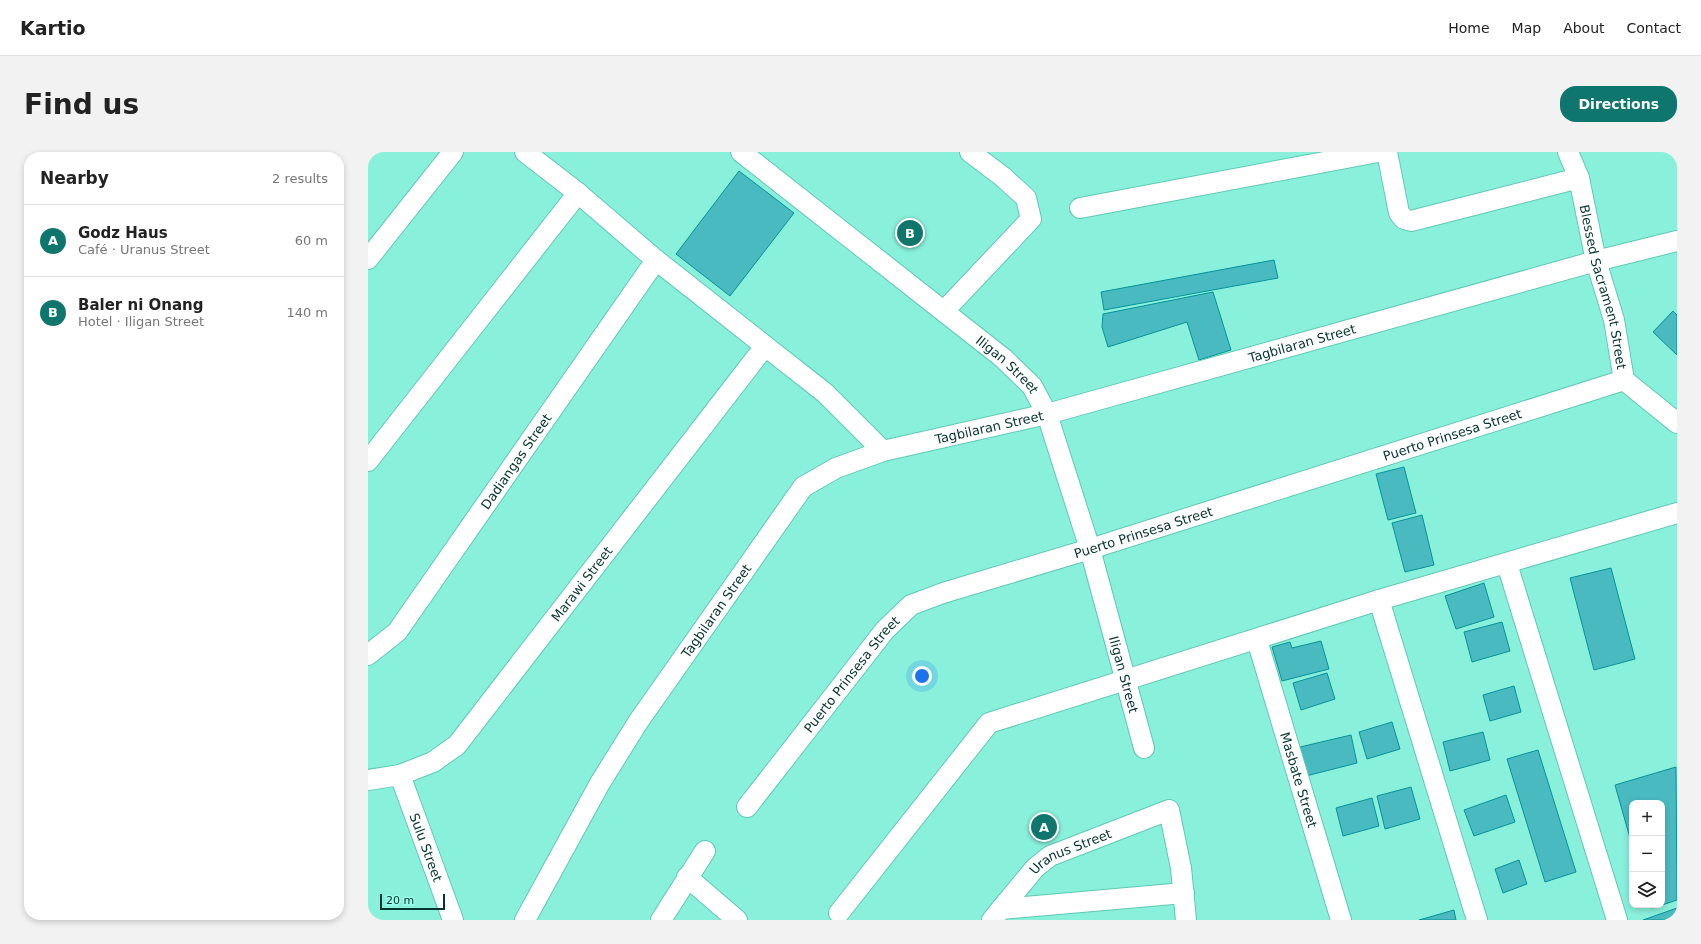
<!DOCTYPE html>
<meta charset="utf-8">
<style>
:root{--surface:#fff;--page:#f2f2f2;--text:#222;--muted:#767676;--line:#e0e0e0;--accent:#0f766e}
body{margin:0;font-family:"DejaVu Sans",sans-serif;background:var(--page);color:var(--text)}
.controls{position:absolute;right:12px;bottom:12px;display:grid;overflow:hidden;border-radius:8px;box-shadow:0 2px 6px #0003}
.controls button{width:36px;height:36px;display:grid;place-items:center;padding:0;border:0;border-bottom:1px solid var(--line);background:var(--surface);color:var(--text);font:20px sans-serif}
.scale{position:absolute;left:12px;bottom:10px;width:65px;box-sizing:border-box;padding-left:4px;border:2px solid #05352e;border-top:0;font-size:11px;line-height:14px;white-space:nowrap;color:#05352e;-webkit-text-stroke:3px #97fde9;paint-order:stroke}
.you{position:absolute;left:554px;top:524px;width:14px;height:14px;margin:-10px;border:3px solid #fff;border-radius:50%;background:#1a73e8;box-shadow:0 0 0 6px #1a73e833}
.badge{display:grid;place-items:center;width:26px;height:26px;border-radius:50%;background:var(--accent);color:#fff;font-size:13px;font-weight:700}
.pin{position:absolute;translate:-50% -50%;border:2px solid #fff;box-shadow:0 1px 4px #0006}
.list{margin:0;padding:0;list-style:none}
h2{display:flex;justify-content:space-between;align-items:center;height:52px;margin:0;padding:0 16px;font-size:17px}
h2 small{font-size:13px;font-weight:400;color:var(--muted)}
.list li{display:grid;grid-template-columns:26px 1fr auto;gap:12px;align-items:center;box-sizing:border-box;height:72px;padding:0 16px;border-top:1px solid var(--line)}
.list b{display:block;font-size:15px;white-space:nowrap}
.list p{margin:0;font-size:13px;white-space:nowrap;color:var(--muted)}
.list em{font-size:13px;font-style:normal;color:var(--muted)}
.icon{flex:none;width:22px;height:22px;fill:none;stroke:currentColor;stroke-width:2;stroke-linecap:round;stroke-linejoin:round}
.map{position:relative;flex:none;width:1309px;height:768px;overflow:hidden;border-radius:16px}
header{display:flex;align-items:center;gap:24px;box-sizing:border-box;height:56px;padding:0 20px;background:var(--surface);border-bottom:1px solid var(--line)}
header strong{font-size:19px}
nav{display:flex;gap:22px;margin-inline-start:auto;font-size:14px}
.intro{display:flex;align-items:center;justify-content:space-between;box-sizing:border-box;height:96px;padding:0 24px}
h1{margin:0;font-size:28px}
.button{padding:10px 18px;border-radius:16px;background:var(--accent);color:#fff;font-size:14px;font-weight:700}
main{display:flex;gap:24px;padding:0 24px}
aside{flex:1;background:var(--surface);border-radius:16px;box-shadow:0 2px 6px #0003}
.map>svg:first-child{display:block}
.building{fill:#49bac0;stroke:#069298}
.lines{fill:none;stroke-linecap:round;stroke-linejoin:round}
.minor-casing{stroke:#60c8b5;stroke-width:22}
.minor{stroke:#fff;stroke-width:20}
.labels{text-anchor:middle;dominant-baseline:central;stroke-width:3;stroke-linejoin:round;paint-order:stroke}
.street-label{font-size:13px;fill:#05352e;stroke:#97fde9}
</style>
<header>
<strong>Kartio</strong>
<nav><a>Home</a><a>Map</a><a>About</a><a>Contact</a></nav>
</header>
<div class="intro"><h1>Find us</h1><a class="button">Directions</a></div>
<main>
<aside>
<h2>Nearby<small>2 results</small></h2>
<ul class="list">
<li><span class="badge">A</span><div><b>Godz Haus</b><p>Café · Uranus Street</p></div><em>60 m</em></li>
<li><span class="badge">B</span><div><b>Baler ni Onang</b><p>Hotel · Iligan Street</p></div><em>140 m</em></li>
</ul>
</aside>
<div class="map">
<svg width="1309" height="768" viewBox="0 0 1309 768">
<rect width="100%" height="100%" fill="#89f0dc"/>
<path class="building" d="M371 19 426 61 362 144 308 102Z
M906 108 910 126 736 158 733 140Z
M845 140 863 198 831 208 819 170 740 195 734 175 735 162Z
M1305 159 1309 163V203L1285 180Z
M1036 315 1048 361 1020 368 1008 322Z
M1054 363 1066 413 1037 420 1024 371Z
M1243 416 1267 507 1226 518 1202 426Z
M1116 431 1126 465 1088 477 1077 444Z
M1134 470 1142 499 1104 510 1096 480Z
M953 489 961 517 914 529 904 495 922 490 924 496Z
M959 521 967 547 933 558 925 531Z
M1146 534 1153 560 1122 569 1115 543Z
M1024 570 1032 597 999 607 991 580Z
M1115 580 1122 608 1082 619 1075 590Z
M983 583 989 611 938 624 932 595Z
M1170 598 1208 720 1177 730 1139 607Z
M1308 615 1309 748 1294 753V651H1264V693L1247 633Z
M1043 635 1052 667 1017 677 1009 644Z
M1138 643 1147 670 1106 684 1096 658Z
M1004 646 1011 674 975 684 968 656Z
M1151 708 1159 732 1135 741 1127 717Z
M1282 753H1292L1283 756Z
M1309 756V768H1275Z
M1086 758 1088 768H1051Z"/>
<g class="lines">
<defs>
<g id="minor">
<path d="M157 0 210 41 288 108 457 241 515 299"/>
<path id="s1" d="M373 0 635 206 664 234 679 262 722 397 776 596"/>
<path d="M1019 0 1031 61 1036 67 1043 69 1211 26"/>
<path id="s2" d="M1200 0 1211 26 1228 109 1246 168 1256 228 1309 271"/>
<path d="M712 56 1010 0"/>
<path d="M0 107 85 0"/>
<path d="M576 159 663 67 658 46 635 25 602 0"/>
<path d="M0 309 210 41"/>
<path d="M1139 412 1249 768"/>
<path d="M1011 448 1109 768"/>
<path id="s3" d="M889 488 973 768"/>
<path id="s4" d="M0 503 29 480 288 108"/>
<path id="s5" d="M32 623 85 768"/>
<path id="s6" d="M0 628 32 623 65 610 89 593 397 194"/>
<path id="s7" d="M379 655 517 478 543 453 575 441 722 397 1256 228"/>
<path d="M319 725 369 768"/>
<path d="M633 757 816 741"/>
<path d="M471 761 621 571 1011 448 1309 361"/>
<path id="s8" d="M157 768 232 631 270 570 435 335 468 316 515 299 679 262 1228 109 1309 89"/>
<path d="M293 768 337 699"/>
<path id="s9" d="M624 768 667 716 682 704 801 658 813 716 818 768"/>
</g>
</defs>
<use href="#minor" class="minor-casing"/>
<use href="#minor" class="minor"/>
</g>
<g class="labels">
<g class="street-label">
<text stroke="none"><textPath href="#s2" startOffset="140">Blessed Sacrament Street</textPath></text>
<text stroke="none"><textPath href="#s8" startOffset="1036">Tagbilaran Street</textPath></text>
<text stroke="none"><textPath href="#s1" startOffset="341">Iligan Street</textPath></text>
<text stroke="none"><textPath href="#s8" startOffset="712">Tagbilaran Street</textPath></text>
<text stroke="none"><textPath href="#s7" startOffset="828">Puerto Prinsesa Street</textPath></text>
<text stroke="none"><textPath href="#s4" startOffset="245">Dadiangas Street</textPath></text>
<text stroke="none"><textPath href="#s7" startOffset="504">Puerto Prinsesa Street</textPath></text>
<text stroke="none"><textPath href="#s6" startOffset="301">Marawi Street</textPath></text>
<text stroke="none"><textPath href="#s8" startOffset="364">Tagbilaran Street</textPath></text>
<text stroke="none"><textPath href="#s1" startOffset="677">Iligan Street</textPath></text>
<text stroke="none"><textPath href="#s7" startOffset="169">Puerto Prinsesa Street</textPath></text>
<text stroke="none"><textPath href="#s3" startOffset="146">Masbate Street</textPath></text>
<text stroke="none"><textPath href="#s5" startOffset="77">Sulu Street</textPath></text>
<text stroke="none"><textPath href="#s9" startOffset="107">Uranus Street</textPath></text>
</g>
</g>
</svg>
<div class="controls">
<button>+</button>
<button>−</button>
<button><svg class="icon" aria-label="layers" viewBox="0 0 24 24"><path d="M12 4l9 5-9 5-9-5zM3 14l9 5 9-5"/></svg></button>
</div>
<div class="scale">20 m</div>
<div class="you"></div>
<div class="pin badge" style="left:676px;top:675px">A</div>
<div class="pin badge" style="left:542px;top:81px">B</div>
</div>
</main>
